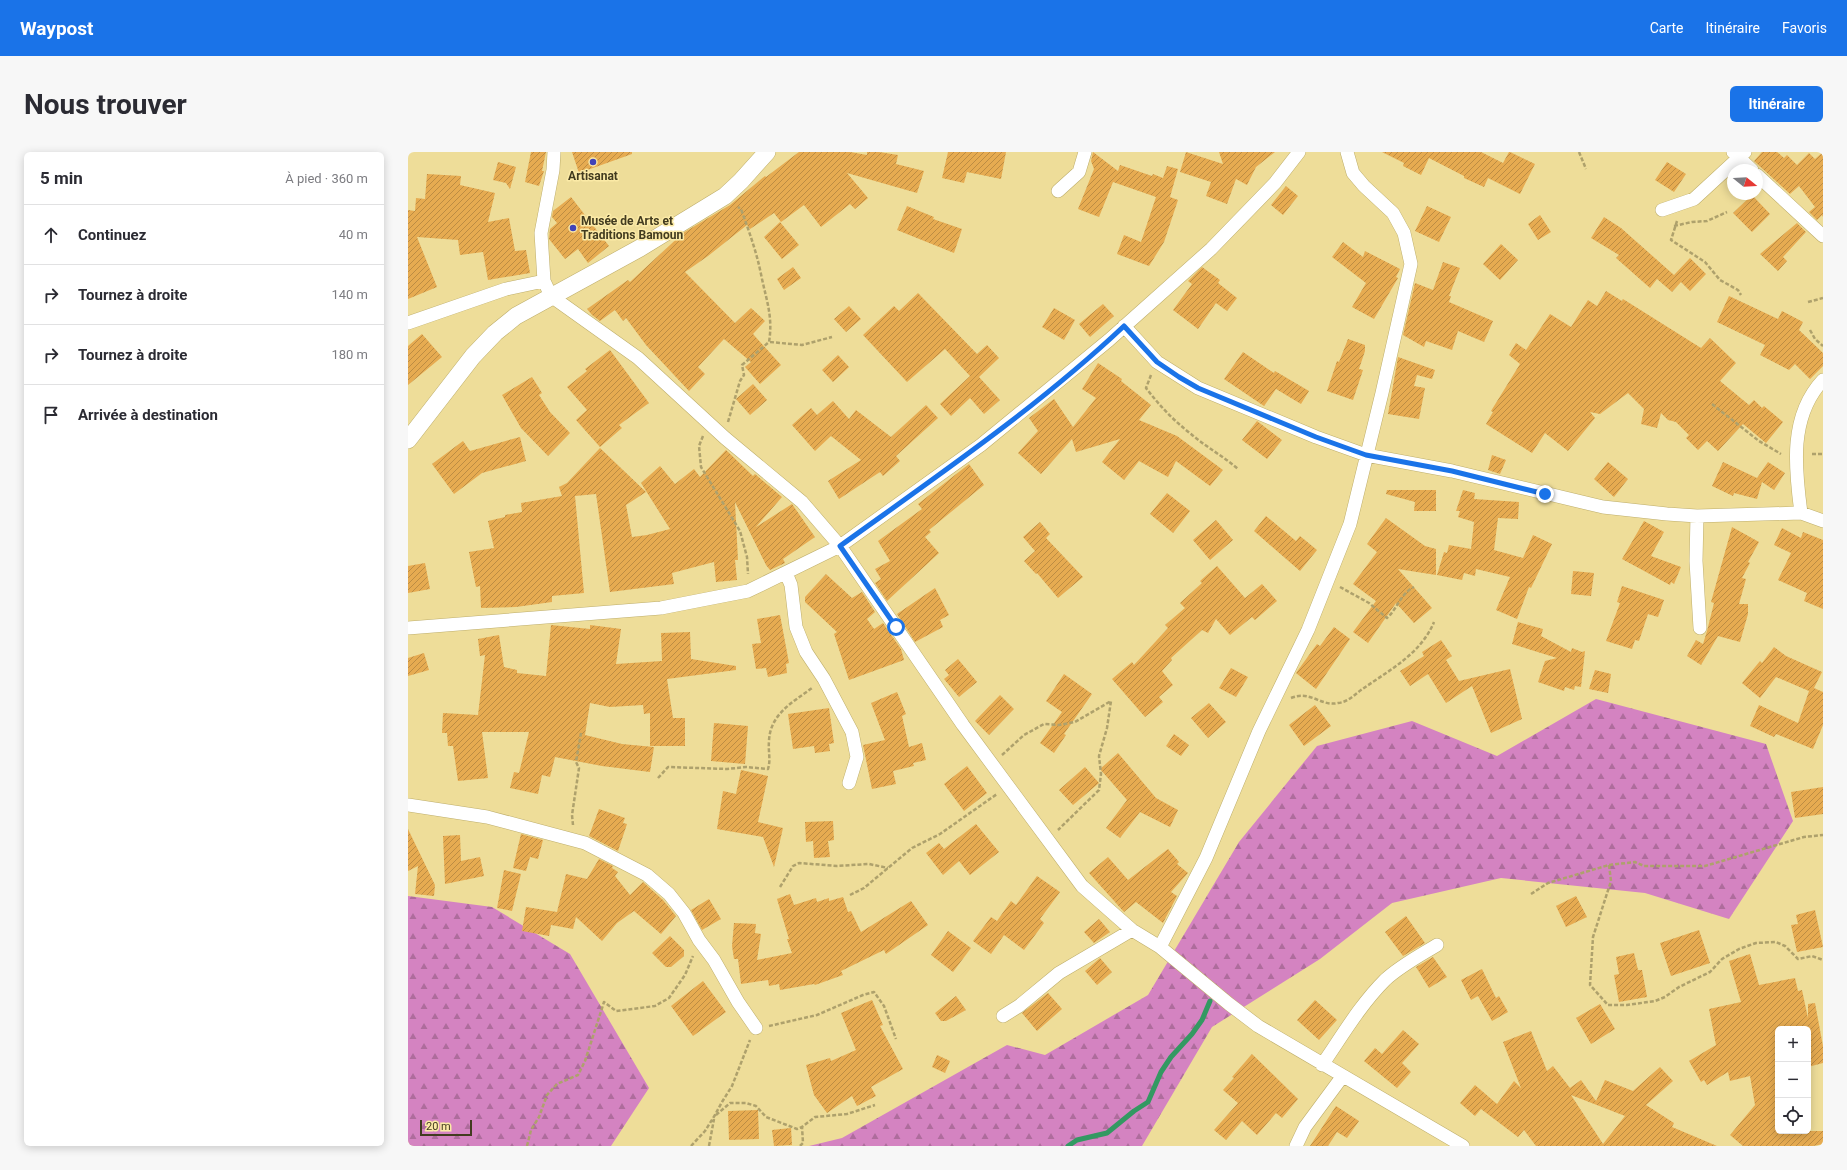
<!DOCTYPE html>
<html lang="fr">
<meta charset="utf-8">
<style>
:root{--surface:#fff;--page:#f7f7f7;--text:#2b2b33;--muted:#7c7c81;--line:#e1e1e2;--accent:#1a73e8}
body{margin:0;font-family:Roboto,sans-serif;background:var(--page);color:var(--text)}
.controls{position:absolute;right:12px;bottom:12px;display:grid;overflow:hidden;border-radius:6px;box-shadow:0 2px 10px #0003}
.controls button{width:36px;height:36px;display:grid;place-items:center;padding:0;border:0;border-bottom:1px solid var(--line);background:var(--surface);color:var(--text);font:20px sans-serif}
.compass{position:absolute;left:1319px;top:12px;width:36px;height:36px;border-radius:50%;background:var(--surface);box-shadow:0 2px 10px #0003;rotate:108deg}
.scale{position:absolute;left:12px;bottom:10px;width:52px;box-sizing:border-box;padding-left:4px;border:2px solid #423b1f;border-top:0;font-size:11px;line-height:14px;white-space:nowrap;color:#423b1f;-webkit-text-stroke:3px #fbeaa6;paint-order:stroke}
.stop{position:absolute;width:12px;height:12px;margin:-9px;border:3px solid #1a73e8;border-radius:50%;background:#fff}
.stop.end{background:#1a73e8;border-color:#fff;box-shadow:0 1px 4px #0008}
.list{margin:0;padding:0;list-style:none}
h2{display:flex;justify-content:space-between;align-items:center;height:52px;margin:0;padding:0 16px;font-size:17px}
h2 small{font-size:13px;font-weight:400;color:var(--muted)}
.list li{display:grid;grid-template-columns:26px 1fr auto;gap:12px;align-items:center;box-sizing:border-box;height:60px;padding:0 16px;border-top:1px solid var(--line)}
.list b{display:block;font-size:15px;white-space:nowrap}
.list em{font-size:13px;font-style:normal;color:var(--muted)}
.icon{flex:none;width:22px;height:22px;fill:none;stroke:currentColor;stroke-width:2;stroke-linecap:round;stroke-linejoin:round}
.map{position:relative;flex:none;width:1415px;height:994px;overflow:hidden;border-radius:6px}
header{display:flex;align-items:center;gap:24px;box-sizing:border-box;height:56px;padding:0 20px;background:var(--accent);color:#fff}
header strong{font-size:19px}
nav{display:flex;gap:22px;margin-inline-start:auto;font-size:14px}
.intro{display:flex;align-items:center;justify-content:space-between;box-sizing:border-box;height:96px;padding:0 24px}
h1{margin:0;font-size:28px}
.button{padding:10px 18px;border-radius:6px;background:var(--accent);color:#fff;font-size:14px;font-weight:700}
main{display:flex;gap:24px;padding:0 24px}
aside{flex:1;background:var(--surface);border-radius:6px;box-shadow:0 2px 10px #0003}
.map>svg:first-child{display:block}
.forest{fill:url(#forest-firs)}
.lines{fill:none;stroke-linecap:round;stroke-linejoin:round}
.stream{stroke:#329962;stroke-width:5}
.building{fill:url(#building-hatch);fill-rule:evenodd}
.minor-casing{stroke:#beae6b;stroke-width:14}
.tertiary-casing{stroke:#beae6b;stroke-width:18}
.path{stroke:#aea16c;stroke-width:2.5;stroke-dasharray:4 2;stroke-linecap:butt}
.minor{stroke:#fff;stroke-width:13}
.tertiary{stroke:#fff;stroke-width:17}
.route{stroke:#1a73e8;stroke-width:5}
.poi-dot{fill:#4143b8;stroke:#fbeaa6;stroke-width:1.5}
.labels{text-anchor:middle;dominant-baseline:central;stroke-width:3;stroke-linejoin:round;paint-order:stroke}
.poi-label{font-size:12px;font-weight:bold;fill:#423b1f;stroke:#fbeaa6}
</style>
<header>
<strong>Waypost</strong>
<nav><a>Carte</a><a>Itinéraire</a><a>Favoris</a></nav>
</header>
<div class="intro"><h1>Nous trouver</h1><a class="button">Itinéraire</a></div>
<main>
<aside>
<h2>5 min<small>À pied · 360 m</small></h2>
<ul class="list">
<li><svg class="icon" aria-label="ahead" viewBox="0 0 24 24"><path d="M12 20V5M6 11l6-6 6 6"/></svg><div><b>Continuez</b></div><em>40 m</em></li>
<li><svg class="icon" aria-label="right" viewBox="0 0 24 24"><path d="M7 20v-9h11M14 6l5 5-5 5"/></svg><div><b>Tournez à droite</b></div><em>140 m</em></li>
<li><svg class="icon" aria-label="right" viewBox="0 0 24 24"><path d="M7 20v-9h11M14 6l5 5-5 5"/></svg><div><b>Tournez à droite</b></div><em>180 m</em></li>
<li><svg class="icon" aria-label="arrive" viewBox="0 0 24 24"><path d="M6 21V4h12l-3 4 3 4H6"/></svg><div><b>Arrivée à destination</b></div></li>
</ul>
</aside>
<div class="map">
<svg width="1415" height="994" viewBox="0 0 1415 994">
<defs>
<pattern id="forest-firs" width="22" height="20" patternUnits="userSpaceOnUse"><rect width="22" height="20" fill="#d483c1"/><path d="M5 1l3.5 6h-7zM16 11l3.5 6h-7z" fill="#ae6c9c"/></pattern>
<pattern id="building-hatch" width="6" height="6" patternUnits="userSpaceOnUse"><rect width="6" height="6" fill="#e6ab51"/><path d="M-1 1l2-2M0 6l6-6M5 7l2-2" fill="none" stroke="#bc8c43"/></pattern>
</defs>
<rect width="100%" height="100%" fill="#ed9"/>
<path class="forest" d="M1188 547 1358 592 1385 669 1321 767 1237 741 1093 726 984 751 912 807 804 875 734 994H401L434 986 599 893 637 903 740 843 831 690 909 594 1004 569 1089 604Z
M0 744 84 755 162 802 241 936 203 994H0Z"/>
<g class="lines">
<path class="stream" d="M660 994 669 988 699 981 726 959 740 950 753 920 763 905 784 882 794 868 802 849"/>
</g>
<path class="building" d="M123 0H138L134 19H136L131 34 117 30Z
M164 0H224V2L171 21Z
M391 0H442L459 3V0H471L490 3 488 12 516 19 509 41 439 21 460 46 447 57 442 52 413 75 396 53 373 70 366 61 342 77 339 73 300 104 277 120 327 171 343 156 357 169 345 182 373 213 352 232 337 215 343 210 316 187 290 215 297 222 281 239 238 193 218 166 215 169 207 158 192 169 184 163 179 157 220 128 222 130 275 81 322 53 357 24 358 25Z
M540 0H598L593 27 559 20 556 31 534 26Z
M685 0 710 19 712 13 744 24 745 22 755 26 759 14 770 17 762 45 770 48 756 90 741 114 709 102 716 83 733 90 748 45 705 30 691 65 670 57 686 17 683 9Z
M778 0 815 12 811 0H867L848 15 839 33 828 27 819 52 798 44 803 30 772 20Z
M974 0H1073L1095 11 1101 0H1102L1127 12 1112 42 1080 26 1076 35 1056 26V24L1021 6 1013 23 995 14 996 11Z
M1354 0H1369L1376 6 1379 3 1389 13 1401 1 1407 7 1415 0V65L1414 63 1409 68 1401 60 1407 55 1391 34 1382 42 1346 9Z
M90 10 108 15 102 37 98 31 85 28Z
M1259 10 1278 22 1266 40 1247 28Z
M19 22 53 24 52 33 87 41 80 70 101 66 107 99 118 98 122 121 80 128 75 100 52 103 50 88 9 85 29 135 0 147V58L7 59 8 46 17 47Z
M878 34 890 44 875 63 863 53Z
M1344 43 1362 62 1344 80 1325 61Z
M163 45 201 94 180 111 170 97 157 107 141 87 142 77 149 71 144 65 145 59Z
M499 54 526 65 525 67 554 77 546 101 489 78Z
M1019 54 1043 65 1031 90 1007 79Z
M1132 63 1143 80 1130 88 1120 72Z
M1196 65 1213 76 1266 123 1282 106 1298 122 1282 139 1273 130 1264 140 1249 127 1242 136 1208 106 1211 103 1183 86Z
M372 70 391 93 374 107 356 85Z
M1389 71 1398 80 1375 105 1379 109 1370 119 1352 102Z
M935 90 955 105 957 99 992 117 988 125 990 126 966 167 944 155 958 131 924 105Z
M1093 92 1110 108 1092 128 1075 112Z
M1035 110 1052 116 1041 144H1043L1041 150 1085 169 1076 190 1050 179 1044 198 1018 189 1016 195 995 183 1007 131 1025 138Z
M385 115 393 126 376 138 369 127Z
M794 115 812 128 810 131 829 146 819 159 808 151 790 177 765 158 784 132 780 129Z
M1198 139 1214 149 1215 147 1293 196 1302 186 1328 211 1312 229 1341 253 1346 248 1354 256 1356 254 1375 270 1358 291 1335 272 1310 299 1299 289 1290 298 1278 286 1281 283 1268 270 1260 268 1253 261 1249 276 1233 272 1236 257 1220 241 1192 262 1182 260 1187 266 1160 299 1137 281 1124 301 1078 272 1085 260 1083 259 1112 212 1101 203 1108 191 1118 198 1142 162 1163 175 1180 148 1189 154Z
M510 141 569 202 579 193 591 206 571 225 592 248 576 262 562 246 543 264 532 252 562 224 537 197 499 230 455 183 486 154 491 159Z
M1321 144 1370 167 1374 159 1395 170 1391 178 1415 201V214L1402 227 1387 212 1381 218 1352 203 1357 193 1309 170Z
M695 152 706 164 682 185 671 172Z
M441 154 453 167 438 180 426 167Z
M646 156 667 168 656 188 634 175Z
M14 182 34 205 0 233V194Z
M940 187 957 193V199L951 217 955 218 945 248 919 239 929 209 931 210Z
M202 198 241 251 211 273 214 276 192 295 168 268 179 258 159 235 179 219 177 217Z
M835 200 866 221 867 219 901 239 893 252 868 237 856 254 816 227Z
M430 203 441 215 425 230 414 218Z
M990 205 1027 218 1024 227 1009 223 1006 234 1017 236 1011 267 980 262Z
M690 211 714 227 713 229 743 253 731 268 769 284 815 318 802 334 768 309 760 325 731 309 716 328 694 310 712 287 668 300 664 287 633 322 610 301 630 279 621 266 646 247 665 275 688 246 674 237Z
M124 225 134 241 131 243 142 260 162 281 140 304 113 276 94 243Z
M345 232 359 248 342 263 328 247Z
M425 249 441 267 448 258 483 285 518 253 530 266 488 304 492 309 475 324 472 320 431 347 420 329 453 308 423 284 407 299 384 273 403 256 409 263Z
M849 269 874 288 859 307 834 288Z
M112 285 118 309 74 321 46 342 24 312 55 289 62 299Z
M192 296 238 340 218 353 224 385 239 383 262 377 233 331 252 314 267 332 286 317 292 325 318 298 345 324 347 322 374 345 348 375 384 352 407 385 375 407 377 411 362 418 358 413 327 350 330 408H327L329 428 308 430 306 410 264 421 266 432 202 440 188 342 167 344 176 441 144 444V450L108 455 73 456 72 434 68 435 61 400 86 396 80 369 97 365V363L114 360 113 351 154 344 151 335 159 331Z
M1084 303 1098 308 1092 322 1080 318Z
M1200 310 1220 327 1206 345 1186 327Z
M1315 310 1349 326 1360 310 1377 321 1366 338 1354 330 1349 347 1326 341 1325 344 1304 334Z
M561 312 576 333 521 378 523 380 517 385 531 401 479 449 467 431 473 427 467 417 482 409 470 389 514 357 510 352Z
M979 338H1028V359H1006L1007 350 978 342Z
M1055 338 1067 341 1066 347 1111 350 1110 367 1090 366 1086 398 1115 406 1125 383 1144 392 1123 436 1121 435 1109 467 1088 458 1102 425 1068 417 1067 424 1056 421 1054 428 1029 423 1036 400 1039 401 1041 393 1063 397 1066 370 1050 365 1052 359H1048Z
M759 341 782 359 765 381 742 362Z
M858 364 888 389 892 384 909 398 892 419 846 379Z
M978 366 1017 394 1028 397V423L990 417 1024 456 1006 471 988 451 960 491 945 480 968 449 945 432 969 400 959 392Z
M808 368 825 388 802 408 785 388Z
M1236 369 1256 380 1243 404 1273 415 1266 432 1263 430 1262 433 1214 407Z
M632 370 642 382 638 386 675 425 650 446 629 421 628 422 616 409 627 399 615 385Z
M1324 375 1351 390 1340 410 1342 411 1334 426 1338 427 1331 452H1340V462L1332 490 1310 484 1293 513 1279 504 1288 488 1295 492 1299 479 1306 451 1303 450Z
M1374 376 1393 386 1395 380 1415 388V457L1396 449 1399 441 1370 428 1383 401 1366 393Z
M17 411 22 437 0 441V414Z
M809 414 837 446 854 432 869 449 847 468 844 465 822 483 808 467 800 481 794 478 763 506 764 508 754 519 765 533 751 545 755 550 737 565 704 527 724 510 726 513 760 476 757 473 777 456 772 451 794 431 792 429Z
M1165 419 1186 421 1183 444 1163 442Z
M418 422 444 446 454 440 467 460 459 467 466 477 475 471 493 497 496 508 441 528 426 482 429 480 397 450V445Z
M1214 434 1256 448 1250 465 1240 462 1231 489 1227 488 1224 497 1198 489 1212 451 1209 450Z
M527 436 541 463 532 468 535 475 507 490 489 462Z
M372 463 381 511 378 512 379 521 360 525 358 516 348 517 344 492 353 491 349 467Z
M1110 470 1135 477 1133 484 1163 500 1164 496 1174 500 1177 499 1173 535 1167 534 1166 538 1157 535 1156 539 1130 530 1137 509 1149 506 1104 492Z
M143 473 182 477V473L213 477 208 512 254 509 253 481 282 480 283 507 328 514V518L259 527 265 566H277V594H242V561L236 562 235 553 202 555 182 551 177 583 214 592 246 595 242 620 194 614 147 605 142 625 134 623 130 642 102 636 106 620 111 621 121 580H74L80 626 50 629 45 594H40L39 581H34L35 561 70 563 77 503 72 504 70 487 91 483 96 515 109 518V521L138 524Z
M926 475 942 487 908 537 888 521 909 492 912 494Z
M1033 488 1044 504 1038 508 1051 529 1102 517 1114 567 1083 581 1064 534 1038 551 1020 522 1002 534 992 519 1016 504 1014 500Z
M1366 495 1378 504 1414 520 1406 536 1415 540V573L1405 597 1368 582 1366 585 1342 574 1351 553 1390 571 1401 539 1368 525 1352 546 1334 531 1352 509 1354 511Z
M16 501 21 518 0 524V506Z
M550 507 569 530 551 545 536 527 541 523 537 518Z
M823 516 840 525 828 545 811 536Z
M1187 518 1203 522 1200 541 1181 537Z
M656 522 684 542 656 582 658 583 646 601 632 591 654 560 638 549Z
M489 540 498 562 494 564 501 595 514 591 518 608 505 611 506 614 485 619 488 632 464 637 455 593 477 588 463 551Z
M592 543 606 557 581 583 567 569Z
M801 551 818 570 800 586 783 566Z
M907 553 923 574 896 594 881 573Z
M421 556 426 591 421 592 422 599 407 601 406 594 385 597 380 562Z
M306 571 340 574 337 612 303 609Z
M766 582 781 593 773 604 758 594Z
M710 601 748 646 770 658 762 675 732 660 712 686 698 676 719 648 692 617Z
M559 614 579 641 556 659 536 632Z
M677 615 691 631 665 653 651 638Z
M333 618 360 624 350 670 375 676 366 715 355 685 309 677 315 639 328 642Z
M1415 635V662L1387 666 1383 640Z
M191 657 217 666 215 671 219 672 210 699 181 684Z
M425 669 426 688 420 689 422 705 406 706 405 689 398 690 397 670Z
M568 672 591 700 562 723 551 709 535 723 518 701 531 691 536 697Z
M0 677 27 733 26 744 7 742 10 714 0 719Z
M113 682 135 688 130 707 122 705 118 719 105 716Z
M52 683 53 709 72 705 76 724 37 732 35 684Z
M760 697 771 710 769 712 780 721 763 740 769 744 755 771 728 750 716 760 681 721 700 705 720 728Z
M191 707 205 714 204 716 210 720 207 724 222 743 235 730 255 748 268 764 253 782 226 759 209 771 194 789 168 765 165 777 143 773 141 784 114 779 118 755 149 760 158 722 179 727Z
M96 718 113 722 104 759 89 756Z
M629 724 652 740 632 767 636 771 616 798 596 783 583 802 565 789 583 765 589 769 603 749 608 753Z
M382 742 386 753 408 746 409 750 421 746V749L435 745 440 760 443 759 453 780 503 749 520 773 478 802 476 798 433 819 435 823 407 833 406 832 372 838 371 832 361 834 360 828 333 832 330 807H326L324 794 326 771 348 772 347 781 353 782 349 808 384 801 379 787H381L369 747Z
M1168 744 1179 765 1158 775 1148 754Z
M301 747 313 767 294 778 283 758Z
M1407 758 1415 795 1389 800 1383 773 1390 772 1388 763Z
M998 764 1017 791 995 804 977 780Z
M691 767 702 780 686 791 676 780Z
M1291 778 1302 811 1263 824 1252 791Z
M540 779 563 796 545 820 523 803Z
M262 784 276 798V804L263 815H258L244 801Z
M1226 801 1230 818H1234L1239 845 1211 850 1206 823 1211 822 1208 805Z
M1342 802 1351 833 1387 826 1390 839 1394 838 1400 866V852L1407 851 1415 894V911L1400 915V877H1370V979H1415V992L1405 994H1335L1322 983 1347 953 1342 924 1322 929 1320 920 1299 933 1296 928 1293 930 1281 909 1308 893 1301 857 1333 850 1321 809Z
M1025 805 1039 825 1021 836 1008 815Z
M692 806 704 820 689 833 677 819Z
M1074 817 1088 846 1091 844 1100 860 1084 869 1070 844 1063 848 1053 828Z
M295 829 318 860 285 884 263 854Z
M640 841 654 857 629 879 614 861Z
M548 844 558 858 538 869H533L527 861Z
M464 848 475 873 472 874 495 917 463 935 468 944 449 954 444 944 419 961 406 943 398 913 422 906 423 909 448 898 433 861Z
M907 848 929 868 911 888 889 868Z
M1192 852 1207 877 1183 892 1168 866Z
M995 878 1011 892 994 911 1003 920 989 936 956 909 967 896 974 902Z
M1123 879 1139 919 1145 914 1162 936 1173 928 1188 949 1197 928 1225 939 1252 915 1265 929 1238 953 1266 971 1264 975 1309 994H1128L1116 978 1110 985 1073 957 1067 964 1052 951 1067 933 1089 952 1106 929 1113 936 1095 890ZM1163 943 1217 964 1195 992Z
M844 902 890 947 874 966 868 961 849 983 834 969 818 988 806 978 830 951 815 938 826 926 824 925Z
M529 903 542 909 537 921 524 915Z
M928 954 951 969 939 986 929 980 920 994H902Z
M350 958 351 987 321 988 320 959Z
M383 976 384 993 366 994 364 978Z"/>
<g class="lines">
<defs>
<path id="minor" d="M146 0 145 18 133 81 136 129 143 144 230 206 317 286 394 350 432 394 555 573 674 734 724 778 752 795 821 852 850 874 1055 994
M1325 0 1344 18
M1349 23 1415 84
M650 39 671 20 677 0
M1254 58 1286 47 1337 0
M0 171 98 137 136 129
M716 174 749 210 790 236 908 285 958 303 1044 319 1195 355 1259 362 1289 364 1393 361 1415 369
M1393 361C1387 316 1381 264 1415 228
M1289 364 1288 409 1292 476
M378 421 383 433 388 475 398 500 416 527 444 580 449 605 441 631
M0 476 253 456 304 446 340 439 432 394 573 293 701 188 803 97 867 31 891 0
M0 653 79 665 177 691 239 723 261 742 276 761 291 788 306 808 330 850 348 876
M752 795 798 706 851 579 900 478 942 372 974 241 1003 112 996 81 985 61 956 34 945 21 939 0
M595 864 611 854 651 821 724 778
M914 913C934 884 952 853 977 828 992 814 1011 804 1029 793
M888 994 897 975 934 925"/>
<path id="tertiary" d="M0 288 65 204 87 181 108 164 232 96 317 44 333 29 359 0"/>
</defs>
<use href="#minor" class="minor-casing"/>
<use href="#tertiary" class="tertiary-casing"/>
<path class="path" d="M1171 0 1178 17
M1269 69 1263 88 1297 110 1312 128 1330 138 1333 143
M1266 74 1284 70 1299 69 1319 60
M1400 150 1415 146
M1402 178 1407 187 1415 194
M362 190 394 193 424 185
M743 223 738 236C751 253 765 268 783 282 798 295 815 304 830 317
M1304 252 1351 289 1373 302
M320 270 332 229 336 223 334 213 361 190C365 166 359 150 354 127 349 101 342 82 333 57L330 55
M295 284 291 294 293 315 332 379 339 405 340 422
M1404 302H1415
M932 435 961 451 979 466C990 456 992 442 1006 435
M883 546C903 538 913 555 930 551 940 550 946 543 953 538 980 519 1013 502 1026 470
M594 603 616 583 636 572 651 573 667 570 703 549 699 576 691 604 693 622 691 638 650 678
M250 626 260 615 319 617 338 615 360 617C363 607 360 600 361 589 362 562 385 550 404 536
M165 673 164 663 171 616 168 610 173 581
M1201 713 1203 729 1185 785 1182 833 1200 853H1219L1247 849 1257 845 1271 835 1302 820 1314 807 1331 797 1348 791 1368 790 1377 794 1390 807 1404 804 1415 808
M372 735 385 714 391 711 429 714 461 712 480 716
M1123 742 1140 731 1201 713 1227 710 1236 714H1297L1396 685 1415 683
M442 743 456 736 504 696 532 682 589 642
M361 874 409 863 455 843 466 840 476 854 488 887
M308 963 322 951H338L348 954 358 965 389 977 394 975 407 965 439 962 467 953
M119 994 123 978 131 965 139 943 149 932 170 923 177 909 196 850 208 859 247 854 261 846 277 823 285 804
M283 994 297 979 307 963 314 950 324 934 342 888
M301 994 306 967
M392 994 395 991 394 975"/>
<use href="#minor" class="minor"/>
<use href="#tertiary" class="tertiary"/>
</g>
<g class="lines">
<path class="route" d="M488 475 432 394C529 324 629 256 716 174L749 210 771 225 790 236 908 285 958 303 1044 319 1137 342"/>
</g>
<g class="poi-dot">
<circle cx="185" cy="10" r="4"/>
<circle cx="165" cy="76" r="4"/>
</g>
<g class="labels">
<g class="poi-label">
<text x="185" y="24">Artisanat</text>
<text x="173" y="69" text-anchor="start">Musée de Arts et<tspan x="173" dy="14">Traditions Bamoun</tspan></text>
</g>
</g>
</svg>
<div class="controls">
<button>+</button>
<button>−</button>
<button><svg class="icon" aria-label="locate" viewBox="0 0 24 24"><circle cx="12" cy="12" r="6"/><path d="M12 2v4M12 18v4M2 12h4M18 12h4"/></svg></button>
</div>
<svg class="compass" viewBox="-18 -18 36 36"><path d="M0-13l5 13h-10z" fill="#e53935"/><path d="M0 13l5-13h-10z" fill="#7c7c81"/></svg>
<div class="scale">20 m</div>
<div class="stop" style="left:488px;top:475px"></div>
<div class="stop end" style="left:1137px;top:342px"></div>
</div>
</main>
